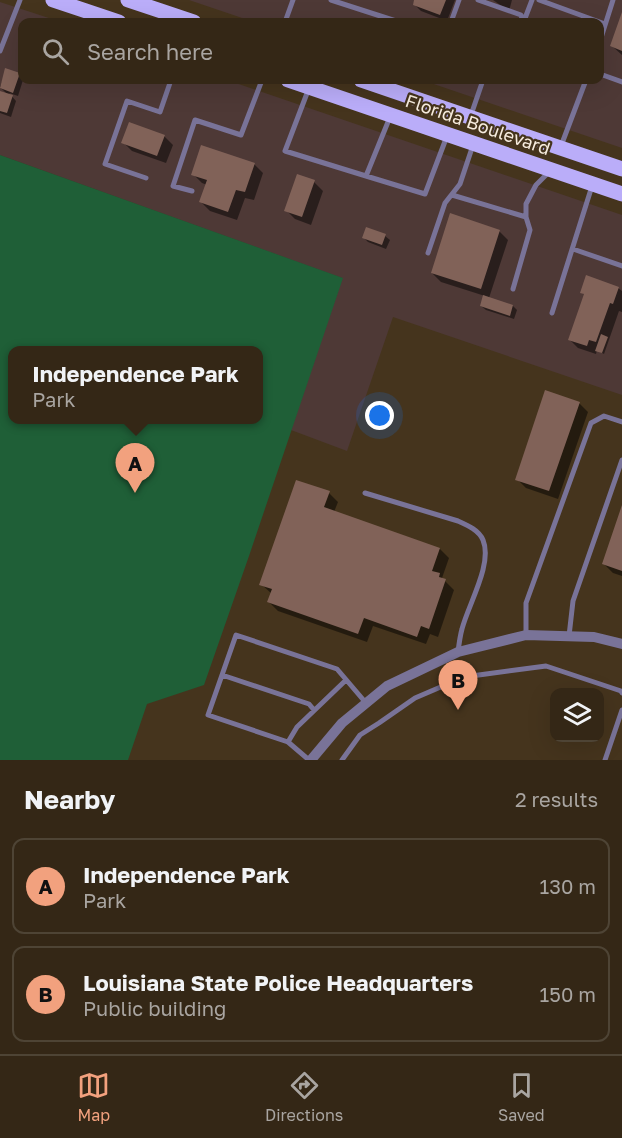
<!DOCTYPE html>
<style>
:root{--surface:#342716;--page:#3c2f1f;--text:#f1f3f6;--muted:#a9a5a1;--line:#4e4435;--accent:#f2a17e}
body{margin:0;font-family:"Golos Text",sans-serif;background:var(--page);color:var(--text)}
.controls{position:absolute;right:18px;bottom:18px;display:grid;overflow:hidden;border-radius:12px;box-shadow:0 6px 24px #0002}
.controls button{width:54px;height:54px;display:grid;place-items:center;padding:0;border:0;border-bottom:2px solid var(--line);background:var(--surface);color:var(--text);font:30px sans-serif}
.you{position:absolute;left:380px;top:416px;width:21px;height:21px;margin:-15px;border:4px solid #fff;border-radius:50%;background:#1a73e8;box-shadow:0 0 0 9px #1a73e833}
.badge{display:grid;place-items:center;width:39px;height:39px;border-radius:50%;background:var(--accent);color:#111;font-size:20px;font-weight:700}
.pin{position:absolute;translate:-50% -50px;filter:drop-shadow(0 2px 3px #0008)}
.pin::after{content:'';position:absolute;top:32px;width:21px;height:18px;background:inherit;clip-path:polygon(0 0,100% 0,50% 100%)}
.popup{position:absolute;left:8px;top:346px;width:255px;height:78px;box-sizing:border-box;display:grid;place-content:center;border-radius:12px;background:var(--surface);filter:drop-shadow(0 2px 4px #0005);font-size:20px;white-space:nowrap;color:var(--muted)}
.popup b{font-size:22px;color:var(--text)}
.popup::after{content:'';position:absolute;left:50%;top:100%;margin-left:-12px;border:12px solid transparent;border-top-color:var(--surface)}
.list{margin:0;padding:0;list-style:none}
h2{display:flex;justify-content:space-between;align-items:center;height:78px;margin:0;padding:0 24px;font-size:26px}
h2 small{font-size:20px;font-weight:400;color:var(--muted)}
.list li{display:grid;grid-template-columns:39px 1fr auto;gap:18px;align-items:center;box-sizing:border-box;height:96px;margin:0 12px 12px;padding:0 12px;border:2px solid var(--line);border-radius:12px}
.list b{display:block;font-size:22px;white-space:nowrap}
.list p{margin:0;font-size:20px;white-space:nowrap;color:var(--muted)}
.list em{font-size:20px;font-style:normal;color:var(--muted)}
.icon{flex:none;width:33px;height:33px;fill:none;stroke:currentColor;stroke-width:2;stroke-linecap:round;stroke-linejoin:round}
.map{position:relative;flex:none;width:622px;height:760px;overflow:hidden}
.search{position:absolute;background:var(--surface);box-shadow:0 6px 24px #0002;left:18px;right:18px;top:18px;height:66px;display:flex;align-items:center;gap:15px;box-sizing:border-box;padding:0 21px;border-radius:12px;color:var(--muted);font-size:22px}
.sheet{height:294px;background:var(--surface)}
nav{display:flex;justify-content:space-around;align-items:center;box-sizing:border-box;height:84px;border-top:2px solid var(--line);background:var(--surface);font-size:16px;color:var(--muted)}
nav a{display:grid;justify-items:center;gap:3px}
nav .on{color:var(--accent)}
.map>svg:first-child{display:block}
.commercial{fill:#4e3936}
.green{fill:#1f5f37;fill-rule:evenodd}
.shadow{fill:#0007}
.building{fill:#816258}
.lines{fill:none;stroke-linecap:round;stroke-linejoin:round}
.service{stroke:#797398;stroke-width:5}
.minor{stroke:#797398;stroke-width:10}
.primary{stroke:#baadf9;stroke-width:15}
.labels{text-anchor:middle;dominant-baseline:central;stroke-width:4.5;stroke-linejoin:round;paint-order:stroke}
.street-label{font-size:18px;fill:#f7ecde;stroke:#45341d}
</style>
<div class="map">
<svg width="622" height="760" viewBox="0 0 622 760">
<rect width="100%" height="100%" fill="#45341d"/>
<path class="commercial" d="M189 0H622V148L422 80H600V22H254Z
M0 2 61 22H22V80H227L622 215V395L393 317 347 451 291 430 342 278 0 155Z"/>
<path class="green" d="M0 155 343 278 249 556 204 685 147 704 128 760H0ZM12 350H258V420H12Z"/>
<path class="shadow" d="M416 0H455L447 21 421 11 414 4Z
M493 0H512L509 11Z
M622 15V55L612 46Z
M6 70 19 75 23 80 18 96 9 93 16 101 11 117 0 113V92L8 95 0 87Z
M164 136 173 145 166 163 132 151 123 142Z
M254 164 263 173 254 200 245 198 237 220 210 211 201 202 207 185 202 183 193 174Z
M314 182 323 191 311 225 295 219 286 210Z
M499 231 508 240 489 298 513 306 517 310 514 319 486 310 481 306 485 296 441 282 432 273Z
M385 236 390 240 386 249 368 242 364 238Z
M618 288 622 291V312L619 311 604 354 597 350 596 354 578 348 569 339 585 295 582 292Z
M579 403 588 412 558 499 526 488 517 479Z
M329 493 338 502 334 512 440 549 449 558 442 578 454 590 438 637 430 634 426 644 373 626 367 642 278 611 269 602 272 594 261 584Z
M622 509V576L613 573 604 564Z"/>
<path class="building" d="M414 0H446L440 15 413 5Z
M622 12V51L610 46Z
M5 68 20 73 13 93 0 88Z
M0 91 13 95 7 113 0 111Z
M129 122 165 135 157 156 121 143Z
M201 145 255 163 245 192 236 190 228 212 199 202 207 180 191 175Z
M297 174 315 180 302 217 284 211Z
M450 213 500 230 481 289 431 273Z
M366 227 386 234 382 245 362 238Z
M586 275 619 287 613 304 610 303 596 342 589 340 587 346 568 340 584 294 580 293Z
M483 295 513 305 510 316 480 306Z
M601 334 608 337 602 353 595 351Z
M545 390 580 402 549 491 515 480Z
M296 480 330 491 324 507 440 548 432 571 440 573 439 577 446 579 429 629 421 626 417 637 364 618 358 634 267 602 272 589 259 585Z
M622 505V571L602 564Z"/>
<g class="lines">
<path class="service" d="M331 0 399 22
M478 0 521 15 523 22
M539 0 605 24
M524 21 532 0
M285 22 293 0
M451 22 459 0
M600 41 613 0
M0 51 20 0
M600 74 622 82
M309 88 285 151 366 176 390 117
M471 115 483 80
M561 146 586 80
M366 176 425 194 447 136
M146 178 105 164 127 101 160 112 171 80
M192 191 173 186 195 120 241 135 262 80
M452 195 526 217
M573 249 622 266
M428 253 445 203 460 184 473 145
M513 289 530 230 526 217V204L536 185 550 171
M552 313 592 186
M365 493 458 521C467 525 479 530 483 540 493 564 468 605 462 629 460 636 459 644 458 652
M526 635V603L591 423 604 416 622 422
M569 636 573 601 622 460
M222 675 309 704 314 710
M288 742 297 727 346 680
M309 760 288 742 208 715 236 635 337 669 366 703
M342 760 360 735 379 723 415 698 464 677 546 666 621 691 622 693
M605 760 622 710"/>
<path class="minor" d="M311 760 342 723 387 686 458 652 526 635 594 637 622 644"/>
<path class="primary" d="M53 0 119 22
M128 0 194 22
M288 80 622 194
M361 80 622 169"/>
</g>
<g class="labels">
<g class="street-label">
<text transform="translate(478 124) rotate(19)">Florida Boulevard</text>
</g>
</g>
</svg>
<div class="controls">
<button><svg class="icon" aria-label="layers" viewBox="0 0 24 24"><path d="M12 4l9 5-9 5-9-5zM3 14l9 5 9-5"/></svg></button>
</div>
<div class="you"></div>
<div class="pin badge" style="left:135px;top:493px">A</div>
<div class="popup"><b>Independence Park</b>Park</div>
<div class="pin badge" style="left:458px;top:710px">B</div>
<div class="search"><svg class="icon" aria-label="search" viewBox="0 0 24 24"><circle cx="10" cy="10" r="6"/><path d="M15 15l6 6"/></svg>Search here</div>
</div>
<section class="sheet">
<h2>Nearby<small>2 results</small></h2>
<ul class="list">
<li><span class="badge">A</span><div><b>Independence Park</b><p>Park</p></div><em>130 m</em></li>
<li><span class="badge">B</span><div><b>Louisiana State Police Headquarters</b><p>Public building</p></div><em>150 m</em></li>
</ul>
</section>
<nav>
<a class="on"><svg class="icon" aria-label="map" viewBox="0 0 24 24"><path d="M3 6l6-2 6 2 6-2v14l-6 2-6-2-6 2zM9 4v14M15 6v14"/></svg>Map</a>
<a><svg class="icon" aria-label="directions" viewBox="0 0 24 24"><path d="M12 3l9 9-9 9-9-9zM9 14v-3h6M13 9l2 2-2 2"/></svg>Directions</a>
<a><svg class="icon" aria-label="saved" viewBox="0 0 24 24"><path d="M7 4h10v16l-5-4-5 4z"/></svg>Saved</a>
</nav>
